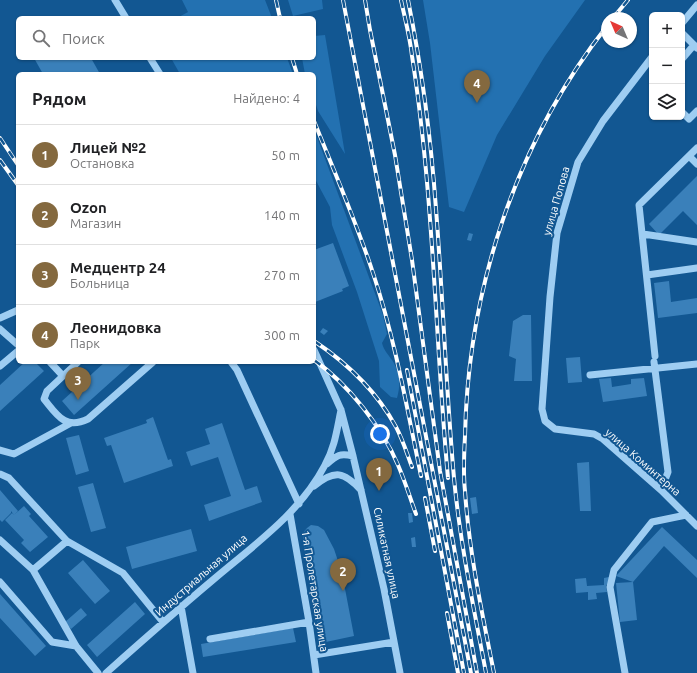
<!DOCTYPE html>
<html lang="ru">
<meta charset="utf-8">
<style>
:root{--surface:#fff;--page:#f2f2f2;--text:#202124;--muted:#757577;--line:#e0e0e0;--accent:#84693f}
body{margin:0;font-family:Ubuntu,sans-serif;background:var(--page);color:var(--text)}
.controls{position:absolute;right:12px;top:12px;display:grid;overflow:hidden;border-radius:6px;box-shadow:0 1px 3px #0004}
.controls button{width:36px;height:36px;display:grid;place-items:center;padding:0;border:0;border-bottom:1px solid var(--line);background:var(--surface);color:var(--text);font:20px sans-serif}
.compass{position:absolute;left:601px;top:12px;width:36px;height:36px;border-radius:50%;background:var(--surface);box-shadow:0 1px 3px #0004;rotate:316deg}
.you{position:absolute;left:380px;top:434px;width:14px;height:14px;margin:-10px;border:3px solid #fff;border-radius:50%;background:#1a73e8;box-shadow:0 0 0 6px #1a73e833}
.badge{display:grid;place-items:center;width:26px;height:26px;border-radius:50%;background:var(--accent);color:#fff;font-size:13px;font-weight:700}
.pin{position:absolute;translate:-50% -33px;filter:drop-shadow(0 1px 2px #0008)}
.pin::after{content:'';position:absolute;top:21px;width:14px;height:12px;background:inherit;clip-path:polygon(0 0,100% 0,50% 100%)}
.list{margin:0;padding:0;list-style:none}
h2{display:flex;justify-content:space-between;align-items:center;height:52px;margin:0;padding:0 16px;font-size:17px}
h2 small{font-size:13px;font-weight:400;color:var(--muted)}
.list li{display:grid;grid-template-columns:26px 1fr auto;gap:12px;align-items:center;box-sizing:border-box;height:60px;padding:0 16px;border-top:1px solid var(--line)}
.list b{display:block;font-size:15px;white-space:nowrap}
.list p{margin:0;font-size:13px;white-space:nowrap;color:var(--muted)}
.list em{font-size:13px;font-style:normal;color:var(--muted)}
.icon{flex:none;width:22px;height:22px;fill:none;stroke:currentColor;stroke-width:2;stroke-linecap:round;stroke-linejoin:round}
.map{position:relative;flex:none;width:697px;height:673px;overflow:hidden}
.search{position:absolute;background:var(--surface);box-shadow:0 1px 3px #0004;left:16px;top:16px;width:300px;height:44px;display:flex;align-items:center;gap:10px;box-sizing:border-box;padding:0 14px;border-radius:6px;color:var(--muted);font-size:15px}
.panel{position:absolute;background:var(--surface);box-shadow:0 1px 3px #0004;left:16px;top:72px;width:300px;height:292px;border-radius:6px}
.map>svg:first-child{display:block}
.green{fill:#2371b1}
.building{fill:#3a80ba}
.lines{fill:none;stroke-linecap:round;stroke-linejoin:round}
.minor{stroke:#9ecdf2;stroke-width:7}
.rail-casing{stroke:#fff;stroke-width:4}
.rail{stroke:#125792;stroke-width:2.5;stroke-dasharray:8;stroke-linecap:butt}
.labels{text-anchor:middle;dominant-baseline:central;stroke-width:4;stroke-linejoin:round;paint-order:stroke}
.street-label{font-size:11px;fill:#fff;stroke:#125792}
</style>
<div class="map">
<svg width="697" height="673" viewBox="0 0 697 673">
<rect width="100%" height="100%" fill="#125792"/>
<path class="green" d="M182 0H265L272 18H177L188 12Z
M288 0H322L323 9 293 16Z
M423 0H585L545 56 497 135 464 212 449 207 430 43Z
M325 35 345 154 318 111 314 99V74H305L302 58H314V36Z
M171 58H287L293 74H180Z
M314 129 383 315 387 334 382 343C384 351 388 354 392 360 400 372 401 384 397 398L391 397 380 387 379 361 357 292 332 225 330 207 314 177Z"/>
<path class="building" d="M34 58H91L100 74H43Z
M697 176V225L683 211 659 235 649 224Z
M469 233 473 234 471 241 467 240Z
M333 243 349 286 342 289 343 291 315 302 314 299V250Z
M669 281 671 302 697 298V313L658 318 654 283Z
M523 315H531L532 381H514L516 359 509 356 513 321Z
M323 328 328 331 324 335 320 332Z
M580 357 582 382 568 383 566 358Z
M25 362H35L44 371 0 411V385Z
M105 362H133L74 415 62 401Z
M611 378 612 387 631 384V379L644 378 647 396 603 402 599 379Z
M153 417 168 460 171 459 173 466 124 483 111 445 107 446 104 438 147 423 146 420Z
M222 423 245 490 257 486 262 502 209 521 204 505 231 496 218 457 191 466 186 452 210 444 205 429Z
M79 435 89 471 76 475 66 438Z
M589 462 591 511H580L577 463Z
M93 483 106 528 91 532 78 487Z
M0 490 18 511 14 515 11 511V513L2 522 0 520Z
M476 497 478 513 472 514 470 498Z
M24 506 31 514 29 516 48 537 30 552 21 543 24 540 5 520 12 513 14 515Z
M408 513H412L413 522 409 523Z
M311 525 318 526 324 530 334 549 342 573 354 636 321 643 303 542V533L307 528Z
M662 527 697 560V578L664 546 633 582 616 576Z
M191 529 197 551 132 569 126 547Z
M415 537 416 547H412L411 538Z
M83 560 110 591 95 604 68 573Z
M609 577V584L606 585 607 592 596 593 597 599 588 600V592L576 593 575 579 586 578 587 586 604 585V578Z
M633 582 637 620 620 622 616 583Z
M0 594 46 646 35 656 0 618Z
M135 602 145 614 97 657 87 645Z
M81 608 87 615 71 629 65 622Z
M293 628 296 642 203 657 201 644Z"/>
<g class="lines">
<path class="minor" d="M115 0 126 18
M682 23 697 5
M682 33 697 48
M652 57 603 121 578 162 557 233 550 297 542 409 545 421 555 429 594 434 603 439 661 490 697 526
M150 58 160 74
M682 59 694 45
M682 112 689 119 697 111
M689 156 697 164
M643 234 697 242
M647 275 697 268
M0 318 18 310
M0 329 18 345
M314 350 341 410 353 456 384 589 400 673
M655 356 639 205 697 148
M50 362 63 376
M78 362 47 391 44 399C57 415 65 430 88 419L153 362
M231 362 237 370 299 504
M654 362 668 472 661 490
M0 366 18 351
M590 375 697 364
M0 450 14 454 71 423
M327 464C337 455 340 453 353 456
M0 474 9 478 67 541 123 573 163 622
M314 486C335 469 344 472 361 490
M290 514 309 622 316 673
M0 540 33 570 76 646 98 673
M33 570 67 541
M0 582 52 642 76 646
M181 606 193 673
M210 639 309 622
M314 655 394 642
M106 673C142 641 177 610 214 579 254 545 300 513 325 465 335 447 337 429 341 410
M625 673 610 587 614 570 652 522 686 515"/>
<defs>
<path id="rail" d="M276 0 280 18
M343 0 471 673
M365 0 370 30 395 155 412 260 440 471 477 673
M401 0C405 19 410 37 412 56 434 196 435 337 448 478
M408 0C422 69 431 139 436 209 443 299 446 389 454 478 460 543 474 609 486 673
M613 18 628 0
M292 58 297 74
M314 121C334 171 356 221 373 273 395 339 407 408 421 476
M0 138 18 165
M0 160 18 185
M314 341C347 363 377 392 396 427 403 440 407 454 412 467
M314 360C348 384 382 427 398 465 405 481 410 498 416 514
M407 370 464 673
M425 498 435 551
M447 613 458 673
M494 673C482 613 469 552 465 491 463 473 464 454 465 436 468 289 516 142 607 26"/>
</defs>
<use href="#rail" class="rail-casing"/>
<use href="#rail" class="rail"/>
</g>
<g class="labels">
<g class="street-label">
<text transform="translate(556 201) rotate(-74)">улица Попова</text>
<text transform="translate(643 462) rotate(41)">улица Коминтерна</text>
<text transform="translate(387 553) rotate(78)">Силикатная улица</text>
<text transform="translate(201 575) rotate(-41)">Индустриальная улица</text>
<text transform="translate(315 591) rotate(81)">1-я Пролетарская улица</text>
</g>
</g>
</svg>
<div class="controls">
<button>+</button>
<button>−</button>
<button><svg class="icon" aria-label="layers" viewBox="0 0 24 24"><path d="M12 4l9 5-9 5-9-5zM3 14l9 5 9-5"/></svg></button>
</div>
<svg class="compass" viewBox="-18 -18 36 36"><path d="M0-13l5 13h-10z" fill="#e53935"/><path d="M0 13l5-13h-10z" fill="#757577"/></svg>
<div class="you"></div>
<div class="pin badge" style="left:379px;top:491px">1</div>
<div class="pin badge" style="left:343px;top:591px">2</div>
<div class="pin badge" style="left:78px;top:400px">3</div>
<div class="pin badge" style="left:477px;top:103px">4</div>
<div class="search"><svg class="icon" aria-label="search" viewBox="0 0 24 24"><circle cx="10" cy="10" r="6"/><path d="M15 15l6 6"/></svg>Поиск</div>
<section class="panel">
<h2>Рядом<small>Найдено: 4</small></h2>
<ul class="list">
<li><span class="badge">1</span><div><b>Лицей №2</b><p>Остановка</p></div><em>50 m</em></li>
<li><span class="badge">2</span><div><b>Ozon</b><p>Магазин</p></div><em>140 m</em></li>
<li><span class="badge">3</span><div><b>Медцентр 24</b><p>Больница</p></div><em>270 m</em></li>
<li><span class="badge">4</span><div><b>Леонидовка</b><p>Парк</p></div><em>300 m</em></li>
</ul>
</section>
</div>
